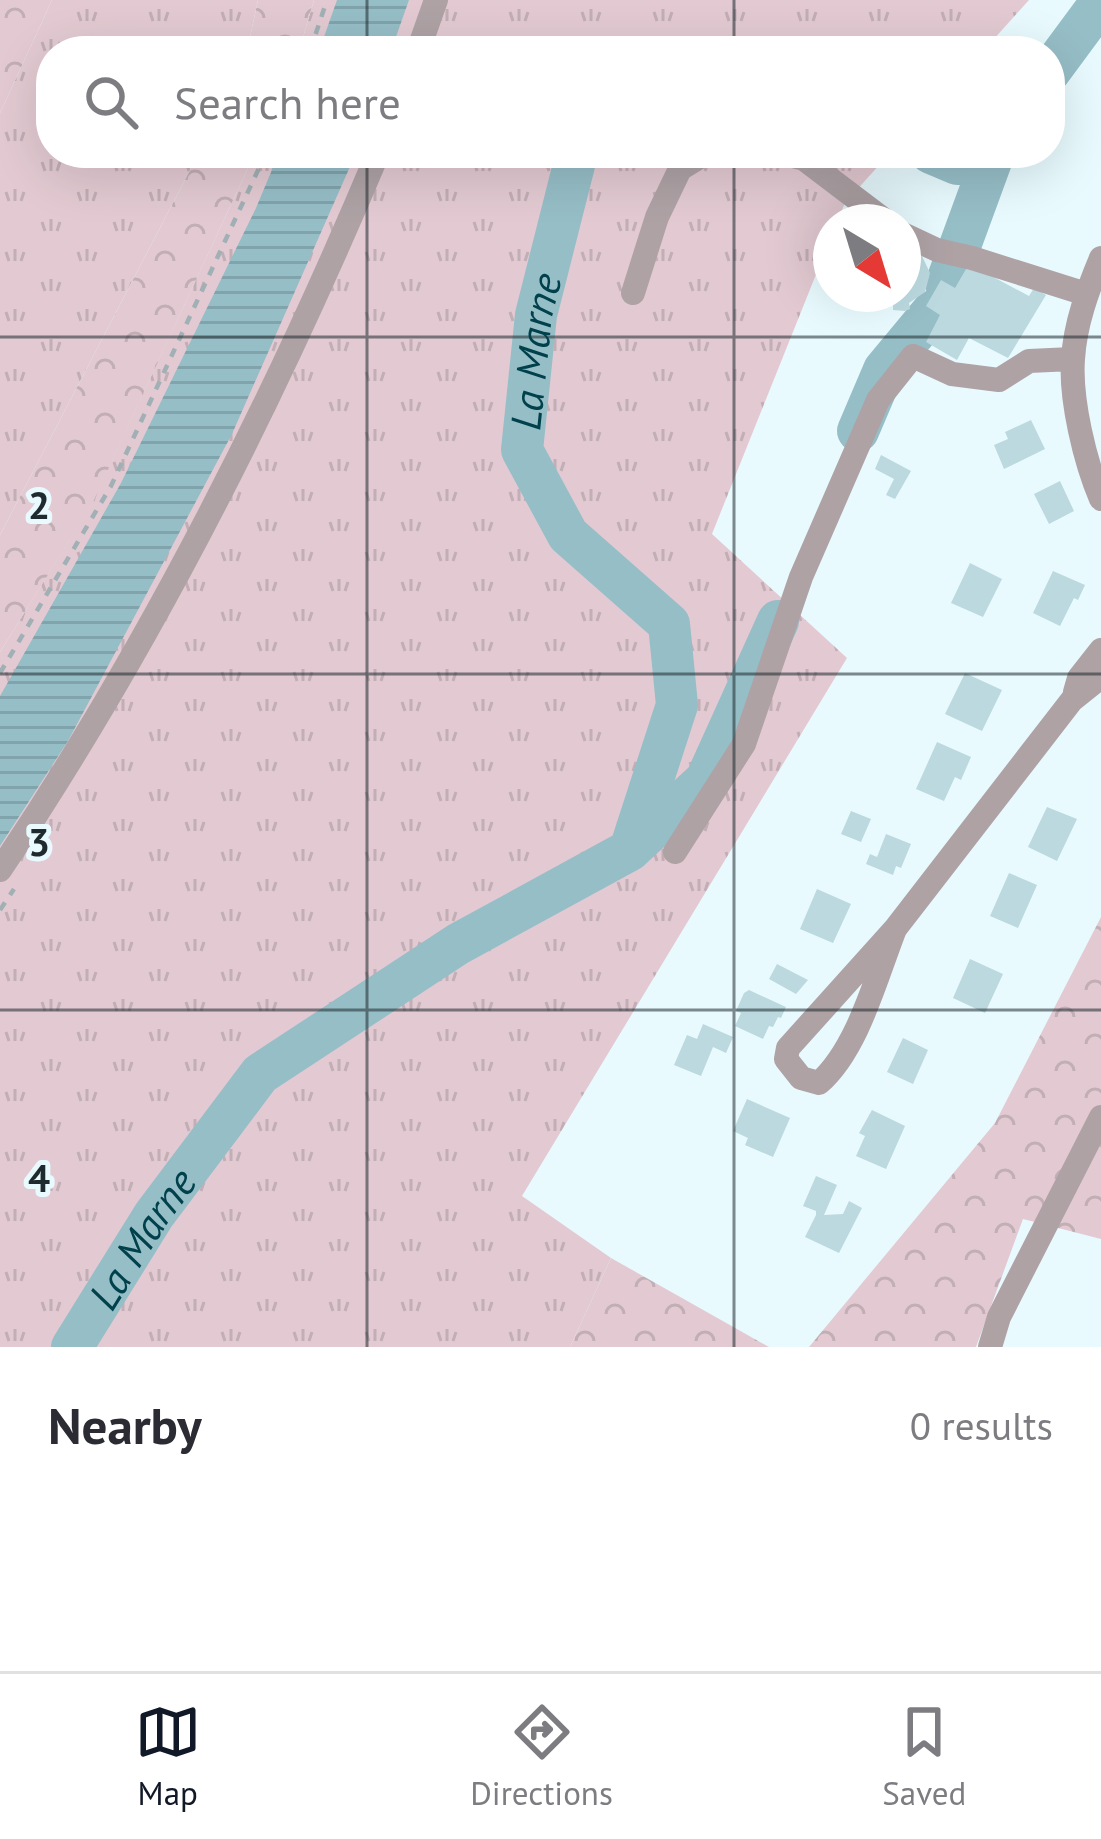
<!DOCTYPE html>
<style>
:root{--surface:#fff;--page:#f7f7f7;--text:#2b2b33;--muted:#7c7c81;--line:#e1e1e2;--accent:#111827}
body{margin:0;font-family:"PT Sans",sans-serif;background:var(--page);color:var(--text)}
.compass{position:absolute;left:813px;top:204px;width:108px;height:108px;border-radius:50%;background:var(--surface);box-shadow:0 12px 48px #0002;rotate:142deg}
.list{margin:0;padding:0;list-style:none}
h2{display:flex;justify-content:space-between;align-items:center;height:156px;margin:0;padding:0 48px;font-size:51px}
h2 small{font-size:39px;font-weight:400;color:var(--muted)}
.icon{flex:none;width:66px;height:66px;fill:none;stroke:currentColor;stroke-width:2;stroke-linecap:round;stroke-linejoin:round}
.map{position:relative;flex:none;width:1101px;height:1347px;overflow:hidden}
.search{position:absolute;background:var(--surface);box-shadow:0 12px 48px #0002;left:36px;right:36px;top:36px;height:132px;display:flex;align-items:center;gap:30px;box-sizing:border-box;padding:0 42px;border-radius:48px;color:var(--muted);font-size:45px}
.sheet{height:324px;background:var(--surface)}
nav{display:flex;justify-content:space-around;align-items:center;box-sizing:border-box;height:168px;border-top:3px solid var(--line);background:var(--surface);font-size:33px;color:var(--muted)}
nav a{display:grid;justify-items:center;gap:6px}
nav .on{color:var(--accent)}
.map>svg:first-child{display:block}
.grass{fill:url(#grass-tufts)}
.forest{fill:url(#forest-crowns)}
.water{fill:url(#water-rules)}
.lines{fill:none;stroke-linecap:round;stroke-linejoin:round}
.river{stroke:#96bec7;stroke-width:42}
.building{fill:#bbd9df}
.path{stroke:#a0b0b4;stroke-width:4.5;stroke-dasharray:9 9;stroke-linecap:butt}
.minor{stroke:#aea2a5;stroke-width:24}
.grid{fill:none;stroke:#1e2a2d;stroke-width:3;stroke-opacity:0.55}
.labels{text-anchor:middle;dominant-baseline:central;stroke-width:10;stroke-linejoin:round;paint-order:stroke}
.water-label{font-size:42px;font-style:italic;fill:#01414c;stroke:#e8fafe}
.grid-label{font-size:39px;text-anchor:middle;font-weight:bold;fill:#1e2a2d;stroke:#e8fafe;stroke-width:10;stroke-linejoin:round;paint-order:stroke}
</style>
<div class="map">
<svg width="1101" height="1347" viewBox="0 0 1101 1347">
<defs>
<pattern id="grass-tufts" width="24" height="20" patternUnits="userSpaceOnUse" patternTransform="scale(3)"><rect width="24" height="20" fill="#e3cad2"/><path d="M3 7l-1-3M5 7V3M7 7l1-3M15 17l-1-3M17 17v-4M19 17l1-3" fill="none" stroke="#c2aeb5"/></pattern>
<pattern id="forest-crowns" width="20" height="18" patternUnits="userSpaceOnUse" patternTransform="scale(3)"><rect width="20" height="18" fill="#e3cad2"/><path d="M2 6a3 3 0 1 1 6 0M12 15a3 3 0 1 1 6 0" fill="none" stroke="#c2aeb5"/></pattern>
<pattern id="water-rules" width="6" height="5" patternUnits="userSpaceOnUse" patternTransform="scale(3)"><rect width="6" height="5" fill="#96bec7"/><path d="M0 2.5h6" fill="none" stroke="#81a3ab"/></pattern>
</defs>
<rect width="100%" height="100%" fill="#e8fafe"/>
<path class="grass" d="M52 0H258L247 51H51V153H199L0 535V113Z
M314 0H1029L983 51H299Z
M255 153H890L845 203 837 222H831V237L712 534 847 658 522 1196 611 1258 570 1347H0V652L92 503Z"/>
<path class="forest" d="M0 0H52L0 113Z
M258 0H314L299 51H247Z
M199 153H255L92 504 0 652V535Z
M1101 917V1239L1023 1219 976 1347H809L995 1123Z
M611 1258 769 1347H570Z"/>
<path class="water" d="M337 0H409L391 51H319Z
M279 153H356L232 434 68 741 0 846V696L121 483 256 208Z"/>
<g class="lines">
<g class="river">
<path d="M1050 71 1101 2"/>
<path d="M931 153 957 164 977 153"/>
<path d="M946 284 994 153"/>
<path d="M858 431 884 370 933 311"/>
<path d="M633 847 706 780 778 621"/>
<path id="s1" d="M72 1347 154 1215 260 1074 458 944 630 850 677 705 669 624 568 535 522 450 536 315 577 153"/>
</g>
</g>
<path class="building" d="M903 247 922 256 930 273 925 292 909 303 910 309 905 311 893 310V303L875 294H903Z
M969 264 1029 296 1034 288 1046 295 1008 358 969 338 957 360 926 342 940 315 926 306 941 280 955 288Z
M1031 420 1045 449 1004 469 994 445 1008 439 1005 432Z
M881 455 911 471 895 499 886 495 894 479 875 469Z
M1060 481 1074 511 1049 524 1034 494Z
M970 563 1002 579 983 617 951 603Z
M1053 571 1085 585 1078 600 1074 598 1060 626 1033 613Z
M965 673 1002 690 982 731 945 714Z
M937 742 971 757 961 780 955 777 944 801 916 789Z
M1047 807 1077 819 1057 861 1028 847Z
M851 811 871 819 861 842 841 834Z
M886 834 911 844 901 868 896 866 893 875 866 864 870 854 877 857Z
M1009 873 1037 885 1018 928 990 916Z
M817 889 851 904 833 943 800 929Z
M970 959 1003 974 985 1013 953 998Z
M777 964 808 980 796 994 769 979Z
M749 990 786 1007 781 1018 778 1017 773 1027 769 1026 763 1039 735 1026 741 1013 736 1011 744 993Z
M703 1024 733 1037 726 1053 713 1047 701 1076 674 1065 687 1035 697 1039Z
M903 1038 928 1050 913 1084 887 1072Z
M747 1099 790 1118 773 1157 745 1145 748 1138 733 1131Z
M872 1110 905 1126 886 1169 856 1156 865 1136 859 1133Z
M816 1176 837 1185 824 1215 843 1214 849 1201 862 1208 839 1253 805 1237 816 1215V1211L803 1206Z"/>
<g class="lines">
<path class="path" d="M310 51 327 0
M0 673 111 486 266 153
M0 910 14 889"/>
<path class="minor" d="M418 51 436 0
M781 153 804 159 887 222
M903 234 937 250 972 258 1086 294
M1101 258C1088 289 1075 324 1073 359 1070 399 1085 462 1101 499
M633 293 657 217 680 169 706 153
M1075 692 1079 678 1101 650
M675 852 744 744 801 577 878 400 913 356 952 374 999 380 1029 361 1072 359
M0 870C151 645 273 403 378 153
M895 929C876 977 858 1049 819 1083L801 1078 786 1059 788 1048 895 929 1072 700 1101 677
M990 1347 999 1317 1101 1117"/>
</g>
<path class="grid" d="M367 0V51M734 0V51M367 153V1347M734 153V1347M0 337H1101M0 674H1101M0 1010H1101"/>
<g class="labels">
<g class="water-label">
<text stroke="none"><textPath href="#s1" startOffset="1329">La Marne</textPath></text>
<text stroke="none"><textPath href="#s1" startOffset="129">La Marne</textPath></text>
</g>
</g>
<g class="grid-label">
<text x="39" y="519">2</text>
<text x="39" y="856">3</text>
<text x="39" y="1192">4</text>
</g>
</svg>
<svg class="compass" viewBox="-18 -18 36 36"><path d="M0-13l5 13h-10z" fill="#e53935"/><path d="M0 13l5-13h-10z" fill="#7c7c81"/></svg>
<div class="search"><svg class="icon" aria-label="search" viewBox="0 0 24 24"><circle cx="10" cy="10" r="6"/><path d="M15 15l6 6"/></svg>Search here</div>
</div>
<section class="sheet">
<h2>Nearby<small>0 results</small></h2>
<ul class="list">
</ul>
</section>
<nav>
<a class="on"><svg class="icon" aria-label="map" viewBox="0 0 24 24"><path d="M3 6l6-2 6 2 6-2v14l-6 2-6-2-6 2zM9 4v14M15 6v14"/></svg>Map</a>
<a><svg class="icon" aria-label="directions" viewBox="0 0 24 24"><path d="M12 3l9 9-9 9-9-9zM9 14v-3h6M13 9l2 2-2 2"/></svg>Directions</a>
<a><svg class="icon" aria-label="saved" viewBox="0 0 24 24"><path d="M7 4h10v16l-5-4-5 4z"/></svg>Saved</a>
</nav>
